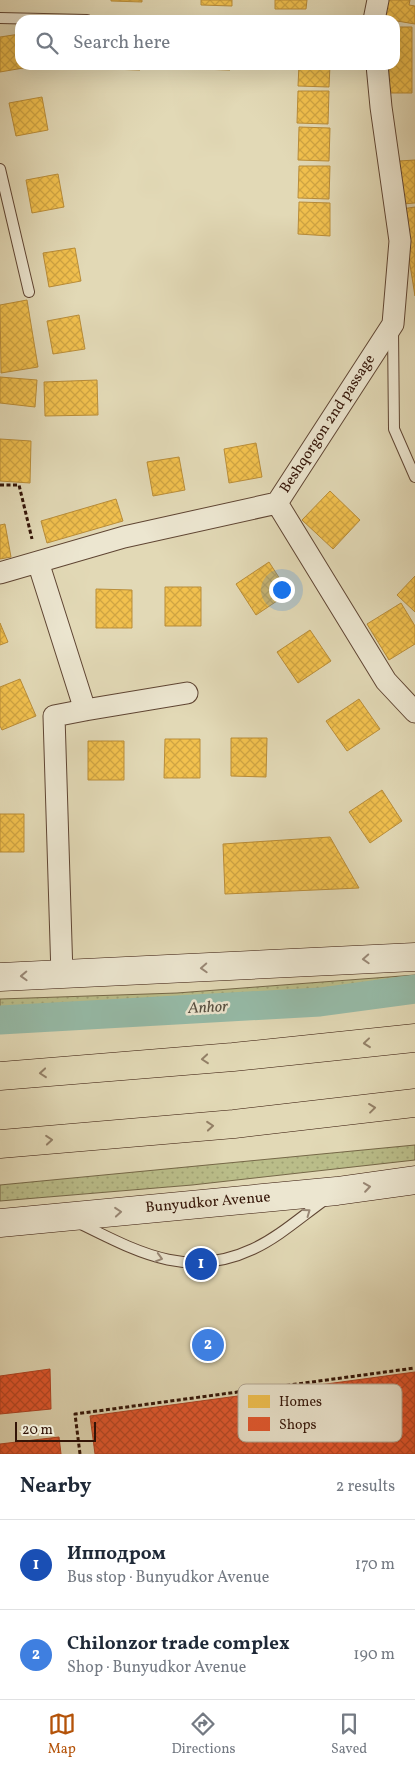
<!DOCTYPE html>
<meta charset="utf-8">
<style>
:root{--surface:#fff;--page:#f2f2f3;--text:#1f2937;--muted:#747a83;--line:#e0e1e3;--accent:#b45309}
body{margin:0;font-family:Vollkorn,serif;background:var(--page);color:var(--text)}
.scale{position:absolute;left:15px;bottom:12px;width:81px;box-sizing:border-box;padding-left:5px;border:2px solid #331407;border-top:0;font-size:14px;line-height:18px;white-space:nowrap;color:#331407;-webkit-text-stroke:4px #ece6d0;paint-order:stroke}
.you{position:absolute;left:281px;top:589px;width:18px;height:18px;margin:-12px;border:4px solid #fff;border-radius:50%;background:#1a73e8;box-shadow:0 0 0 8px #1a73e833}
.badge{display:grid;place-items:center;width:32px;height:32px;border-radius:50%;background:var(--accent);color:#fff;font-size:16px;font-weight:700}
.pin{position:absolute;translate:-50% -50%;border:2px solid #fff;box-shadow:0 1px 5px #0006}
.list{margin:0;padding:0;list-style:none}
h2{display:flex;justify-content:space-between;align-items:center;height:65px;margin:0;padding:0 20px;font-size:21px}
h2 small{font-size:16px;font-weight:400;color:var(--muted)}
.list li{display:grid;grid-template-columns:32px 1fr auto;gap:15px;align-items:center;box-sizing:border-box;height:90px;padding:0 20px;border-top:1px solid var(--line)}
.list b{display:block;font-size:19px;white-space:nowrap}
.list p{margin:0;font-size:16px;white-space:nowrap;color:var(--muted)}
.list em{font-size:16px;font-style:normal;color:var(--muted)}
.icon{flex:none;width:28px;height:28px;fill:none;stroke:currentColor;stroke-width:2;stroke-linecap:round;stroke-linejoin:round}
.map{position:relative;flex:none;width:415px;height:1454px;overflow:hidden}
.search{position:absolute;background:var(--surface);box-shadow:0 5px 20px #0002;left:15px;right:15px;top:15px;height:55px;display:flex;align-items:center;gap:12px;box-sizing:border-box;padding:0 18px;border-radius:15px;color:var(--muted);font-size:19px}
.sheet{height:245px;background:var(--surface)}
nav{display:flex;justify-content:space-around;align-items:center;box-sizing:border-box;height:70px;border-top:1px solid var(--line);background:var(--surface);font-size:14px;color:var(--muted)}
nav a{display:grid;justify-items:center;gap:2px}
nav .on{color:var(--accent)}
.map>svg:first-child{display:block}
.grass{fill:url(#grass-dots);stroke:#766848}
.homes{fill:url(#homes-cross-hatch);stroke:#b98d39}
.shops{fill:url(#shops-cross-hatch);stroke:#af4322}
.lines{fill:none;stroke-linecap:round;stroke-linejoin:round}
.canal{stroke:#96bba8;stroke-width:29}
.lane-casing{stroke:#5f4533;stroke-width:12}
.street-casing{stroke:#5f4533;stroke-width:23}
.secondary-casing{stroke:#331407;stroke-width:29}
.primary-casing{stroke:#331407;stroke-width:29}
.path{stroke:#331407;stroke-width:3;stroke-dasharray:4 2.5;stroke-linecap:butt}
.lane{stroke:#ece6d0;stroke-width:10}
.street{stroke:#ece6d0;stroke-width:21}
.secondary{stroke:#ece6d0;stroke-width:28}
.primary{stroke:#e2d9b6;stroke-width:28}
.oneway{stroke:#998876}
.oneway2{stroke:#938067}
.labels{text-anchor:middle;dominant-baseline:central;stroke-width:5;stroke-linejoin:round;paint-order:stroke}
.street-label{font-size:15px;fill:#331407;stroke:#ece6d0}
.water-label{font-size:16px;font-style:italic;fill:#564e3f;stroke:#ece6d0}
.key{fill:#ece6d0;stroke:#b4a794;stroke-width:1}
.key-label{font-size:14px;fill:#331407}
</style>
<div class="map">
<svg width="415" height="1454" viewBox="0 0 415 1454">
<defs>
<pattern id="grass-dots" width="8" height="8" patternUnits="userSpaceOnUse" patternTransform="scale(1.25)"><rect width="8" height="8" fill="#babd89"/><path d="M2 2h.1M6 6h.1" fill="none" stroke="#a0a275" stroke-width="1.8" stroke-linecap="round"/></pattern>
<pattern id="homes-cross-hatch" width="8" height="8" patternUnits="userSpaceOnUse" patternTransform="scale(1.25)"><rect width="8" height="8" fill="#f2c14e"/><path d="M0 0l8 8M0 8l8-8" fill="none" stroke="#d0a543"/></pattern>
<pattern id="shops-cross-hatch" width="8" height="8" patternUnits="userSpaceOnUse" patternTransform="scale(1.25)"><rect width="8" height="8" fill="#e4572e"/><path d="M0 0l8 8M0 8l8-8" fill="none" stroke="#b94725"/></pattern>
</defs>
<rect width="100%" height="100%" fill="#e2d9b6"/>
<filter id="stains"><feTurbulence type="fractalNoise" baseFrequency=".004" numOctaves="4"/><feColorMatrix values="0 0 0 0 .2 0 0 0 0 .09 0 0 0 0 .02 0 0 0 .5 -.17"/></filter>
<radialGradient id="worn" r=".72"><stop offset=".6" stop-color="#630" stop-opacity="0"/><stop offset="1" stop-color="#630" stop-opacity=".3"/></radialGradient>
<path class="grass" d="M415 975V983L329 995 3 1016 0 1023V999L177 993Z
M415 1145V1160L192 1185 0 1201V1185Z"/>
<path class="homes" d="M111 0H142V2L111 1Z
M201 0H232V6L201 5Z
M275 0H307L306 9H275Z
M388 0H410L409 5 415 6V24L385 19Z
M395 27H412V93H389V65H395Z
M20 34V65H28L29 67 0 72V37Z
M109 65H140V70L109 69Z
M199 65H231L230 70 199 69Z
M299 65H330L329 87 298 86Z
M298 91H329L328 124 297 123Z
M42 97 48 130 16 136 9 103Z
M299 127 330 128 329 161 298 160Z
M415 160V203L402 204 399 161Z
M299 166H330L329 199 298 198Z
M58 174 64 207 32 213 26 180Z
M299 202 330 203V236L298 234Z
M415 207V296L401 209Z
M75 248 81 281 49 287 43 253Z
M27 300 38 367 1 373 0 305Z
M79 315 85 349 53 354 47 321Z
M0 377 37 380 35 407 0 403Z
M97 380 98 415 45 416 44 382Z
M0 439 31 441 30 483 0 481Z
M256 443 262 477 229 483 224 449Z
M179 457 185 490 153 496 147 462Z
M330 491 360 520 333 549 302 520Z
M116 499 123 521 47 543 41 521Z
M5 524 11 557 0 559V525Z
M269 562 289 593 256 615 236 584Z
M415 576V612L397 595Z
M165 587H201V626H165Z
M96 589 132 590V628H96Z
M401 603 415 626V644L389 660 367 624Z
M0 623 8 642 0 645Z
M310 630 331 661 298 683 277 652Z
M20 679 36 716 2 730 0 726V687Z
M359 699 380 729 347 751 326 721Z
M231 738H267L266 777 231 776Z
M165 739H200V778H164Z
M88 741H124V780H88Z
M382 790 402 821 370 843 349 812Z
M0 814H24V852H0Z
M330 837 359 888 225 894 223 844Z"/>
<path class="shops" d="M50 1369 51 1409 0 1414V1376Z
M415 1372V1454H95L90 1416Z
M59 1437 61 1454H0V1444Z"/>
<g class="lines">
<path class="canal" d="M0 1020 320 1002 415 989"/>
<defs>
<path id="lane" d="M0 18 87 20
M0 169 29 292
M393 330 394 429 415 477
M79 1223C138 1252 187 1280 253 1249 279 1237 302 1216 326 1199"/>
<path id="street" d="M374 20 378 0
M277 503 386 681 415 712
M38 562 85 710 54 716 62 975
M0 573 124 537 277 503 393 324 400 241 381 107 377 65
M85 710 187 693"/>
<path id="secondary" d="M0 977 415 957
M0 1223 337 1191 415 1180"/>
<path id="primary" d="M0 1076 233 1057 415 1038
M0 1144 234 1124 415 1103"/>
</defs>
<use href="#lane" class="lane-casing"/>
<use href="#street" class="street-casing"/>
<use href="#secondary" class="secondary-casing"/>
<use href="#primary" class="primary-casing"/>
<path class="path" d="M0 485H19L32 539
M80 1454 75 1414 415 1368"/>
<use href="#lane" class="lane"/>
<use href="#street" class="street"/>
<use href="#secondary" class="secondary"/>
<use href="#primary" class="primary"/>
</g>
<defs><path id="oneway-chevron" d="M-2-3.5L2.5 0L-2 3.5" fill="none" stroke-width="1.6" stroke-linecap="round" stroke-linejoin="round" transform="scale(1.25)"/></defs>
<g class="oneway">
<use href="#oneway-chevron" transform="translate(366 959) rotate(177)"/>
<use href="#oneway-chevron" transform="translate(204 968) rotate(177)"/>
<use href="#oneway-chevron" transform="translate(24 976) rotate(178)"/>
<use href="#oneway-chevron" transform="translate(367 1187) rotate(-8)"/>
<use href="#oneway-chevron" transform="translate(118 1212) rotate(-5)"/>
<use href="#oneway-chevron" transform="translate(307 1212) rotate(-36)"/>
<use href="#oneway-chevron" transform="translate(159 1258) rotate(16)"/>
</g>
<g class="oneway2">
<use href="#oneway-chevron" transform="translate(367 1043) rotate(174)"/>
<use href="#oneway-chevron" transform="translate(205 1059) rotate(175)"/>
<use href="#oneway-chevron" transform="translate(43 1073) rotate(175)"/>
<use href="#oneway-chevron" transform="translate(372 1108) rotate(-7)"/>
<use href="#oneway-chevron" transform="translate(210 1126) rotate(-5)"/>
<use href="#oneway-chevron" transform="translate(49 1140) rotate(-5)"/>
</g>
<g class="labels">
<g class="street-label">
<text transform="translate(328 424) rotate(-57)">Beshqorgon 2nd passage</text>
<text transform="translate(208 1203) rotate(-5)">Bunyudkor Avenue</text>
</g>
<g class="water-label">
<text transform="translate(208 1008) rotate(-3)">Anhor</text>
</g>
</g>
<rect x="238" y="1384" width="164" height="58" rx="8" class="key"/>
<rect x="248" y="1395" width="22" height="13" fill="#f2c14e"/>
<rect x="248" y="1417" width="22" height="14" fill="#e4572e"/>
<g class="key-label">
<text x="279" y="1406">Homes</text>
<text x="279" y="1429">Shops</text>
</g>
<rect width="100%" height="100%" filter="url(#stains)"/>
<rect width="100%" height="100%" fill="url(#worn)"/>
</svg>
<div class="scale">20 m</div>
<div class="you"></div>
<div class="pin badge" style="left:201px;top:1264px;background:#1a4fb4">1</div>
<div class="pin badge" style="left:208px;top:1345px;background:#3f7fe0">2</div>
<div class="search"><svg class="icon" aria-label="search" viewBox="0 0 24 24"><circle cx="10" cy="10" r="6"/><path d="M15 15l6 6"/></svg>Search here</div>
</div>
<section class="sheet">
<h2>Nearby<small>2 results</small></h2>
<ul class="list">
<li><span class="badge" style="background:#1a4fb4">1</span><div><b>Ипподром</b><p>Bus stop · Bunyudkor Avenue</p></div><em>170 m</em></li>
<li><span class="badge" style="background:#3f7fe0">2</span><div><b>Chilonzor trade complex</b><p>Shop · Bunyudkor Avenue</p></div><em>190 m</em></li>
</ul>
</section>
<nav>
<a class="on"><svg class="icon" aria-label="map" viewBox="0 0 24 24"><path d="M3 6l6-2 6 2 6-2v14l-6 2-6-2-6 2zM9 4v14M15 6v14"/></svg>Map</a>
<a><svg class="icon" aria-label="directions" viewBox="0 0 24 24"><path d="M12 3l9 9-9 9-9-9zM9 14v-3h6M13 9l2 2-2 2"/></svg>Directions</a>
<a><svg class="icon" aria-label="saved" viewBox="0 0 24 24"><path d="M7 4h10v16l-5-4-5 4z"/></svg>Saved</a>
</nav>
